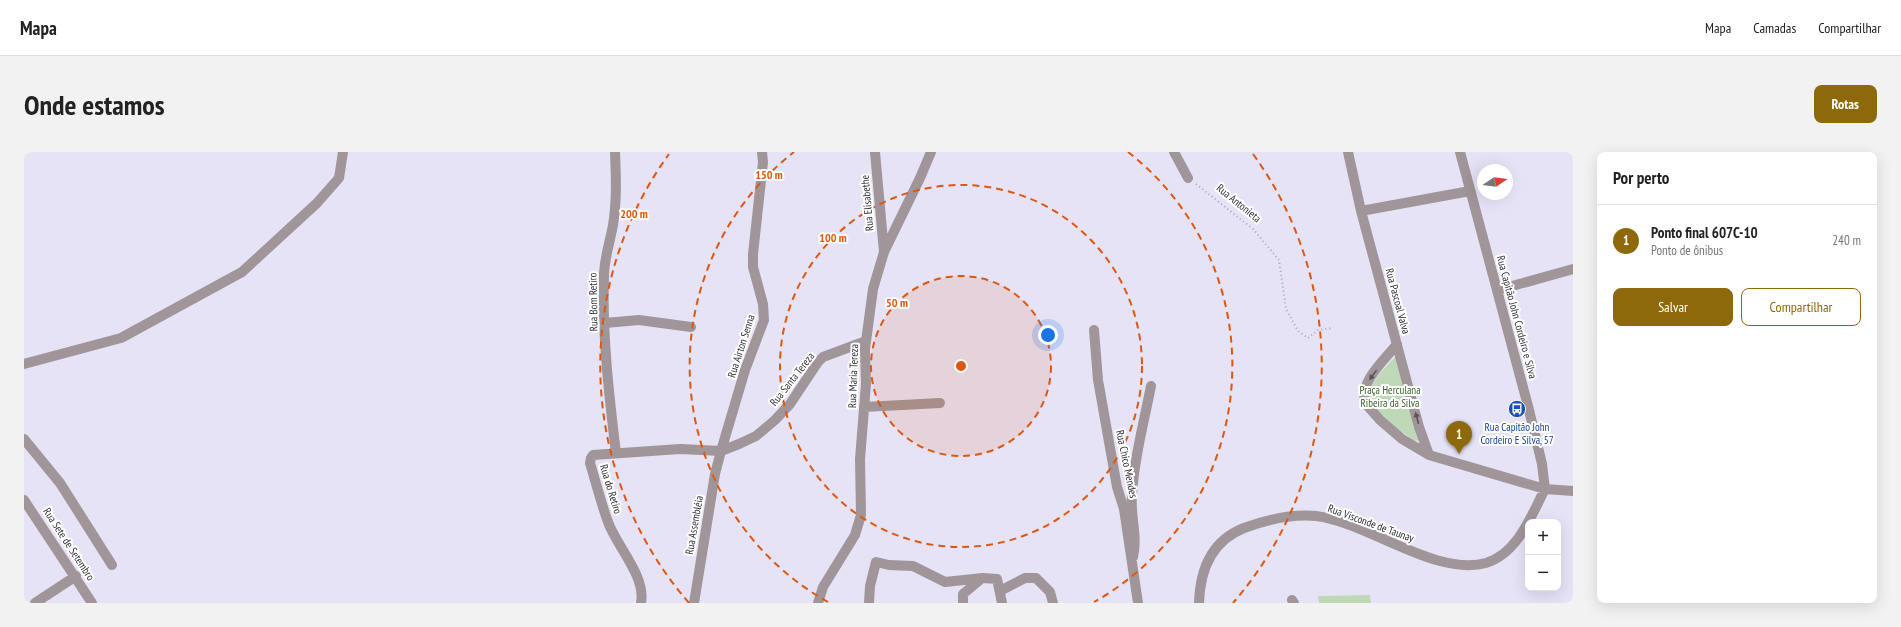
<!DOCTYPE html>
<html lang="pt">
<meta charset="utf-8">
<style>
:root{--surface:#fff;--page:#f2f2f2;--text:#222;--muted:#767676;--line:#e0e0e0;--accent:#8d690c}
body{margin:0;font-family:"PT Sans Narrow",sans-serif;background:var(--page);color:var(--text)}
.controls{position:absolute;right:12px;bottom:12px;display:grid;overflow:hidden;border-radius:8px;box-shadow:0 4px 16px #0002}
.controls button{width:36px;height:36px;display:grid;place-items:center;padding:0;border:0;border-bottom:1px solid var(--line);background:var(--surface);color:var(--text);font:20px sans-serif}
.compass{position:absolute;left:1453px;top:12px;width:36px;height:36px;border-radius:50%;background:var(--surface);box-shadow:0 4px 16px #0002;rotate:77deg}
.you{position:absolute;left:1024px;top:183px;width:14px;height:14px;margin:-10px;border:3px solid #fff;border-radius:50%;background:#1a73e8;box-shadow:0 0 0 6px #1a73e833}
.badge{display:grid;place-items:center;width:26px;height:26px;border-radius:50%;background:var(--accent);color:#fff;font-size:13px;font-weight:700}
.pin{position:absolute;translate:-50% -33px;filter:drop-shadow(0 1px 2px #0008)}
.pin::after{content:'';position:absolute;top:21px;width:14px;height:12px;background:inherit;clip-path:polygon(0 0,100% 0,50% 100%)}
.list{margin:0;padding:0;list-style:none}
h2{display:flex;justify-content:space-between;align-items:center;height:52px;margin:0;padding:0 16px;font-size:17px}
h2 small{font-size:13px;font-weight:400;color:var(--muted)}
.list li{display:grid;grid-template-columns:26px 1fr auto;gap:12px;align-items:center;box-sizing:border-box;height:72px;padding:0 16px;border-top:1px solid var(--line)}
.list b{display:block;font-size:15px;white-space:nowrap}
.list p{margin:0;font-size:13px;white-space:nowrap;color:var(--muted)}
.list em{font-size:13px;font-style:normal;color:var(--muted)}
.actions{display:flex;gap:8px;padding:12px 16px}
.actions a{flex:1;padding:9px 0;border:1px solid var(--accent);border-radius:8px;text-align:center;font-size:14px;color:var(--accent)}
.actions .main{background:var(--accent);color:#fff}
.map{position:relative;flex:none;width:1549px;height:451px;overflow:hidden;border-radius:8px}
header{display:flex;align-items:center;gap:24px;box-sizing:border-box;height:56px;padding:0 20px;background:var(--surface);border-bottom:1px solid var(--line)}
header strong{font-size:19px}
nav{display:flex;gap:22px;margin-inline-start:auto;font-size:14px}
.intro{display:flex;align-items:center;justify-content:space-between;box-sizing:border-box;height:96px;padding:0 24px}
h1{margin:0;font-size:28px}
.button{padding:10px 18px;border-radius:8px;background:var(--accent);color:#fff;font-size:14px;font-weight:700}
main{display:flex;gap:24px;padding:0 24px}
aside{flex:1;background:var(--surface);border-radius:8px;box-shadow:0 4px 16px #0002}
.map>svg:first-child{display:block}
.green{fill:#bfd8b8}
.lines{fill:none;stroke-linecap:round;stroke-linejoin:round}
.path{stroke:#a8a5b5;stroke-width:2;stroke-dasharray:1 3;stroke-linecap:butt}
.minor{stroke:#a09699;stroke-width:10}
.oneway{fill:#575359}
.ring{fill:none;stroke:#df570e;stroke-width:2;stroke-dasharray:7 5}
.labels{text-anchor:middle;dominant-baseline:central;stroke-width:4;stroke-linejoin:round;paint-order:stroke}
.street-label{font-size:11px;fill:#302f37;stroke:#fff}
.park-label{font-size:11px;fill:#3a622d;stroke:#fff}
.transit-label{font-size:11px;fill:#164399;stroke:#fff}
.centre{fill:#df570e;stroke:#fff;stroke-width:2}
.ring-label{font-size:12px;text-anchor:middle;font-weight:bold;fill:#df570e;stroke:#fff;stroke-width:4;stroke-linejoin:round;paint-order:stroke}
</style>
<header>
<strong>Mapa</strong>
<nav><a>Mapa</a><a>Camadas</a><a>Compartilhar</a></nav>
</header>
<div class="intro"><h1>Onde estamos</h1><a class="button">Rotas</a></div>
<main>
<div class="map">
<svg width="1549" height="451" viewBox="0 0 1549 451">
<rect width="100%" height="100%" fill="#e6e3f7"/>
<path class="green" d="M1374 202 1396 286 1393 289 1389 288C1374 276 1335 253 1350 230 1356 220 1366 211 1374 202Z
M1346 443 1347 451H1295L1294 444Z"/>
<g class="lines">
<path class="path" d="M1172 32 1229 77 1255 108 1262 157 1274 179 1284 186 1294 178 1308 176"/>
<path class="minor" d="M591 0C592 24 593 49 589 73 586 90 580 107 580 124 578 183 585 243 592 301
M851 0 860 100
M1150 0 1164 26
M1324 0 1337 59 1395 275 1405 303
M1436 0 1504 254 1518 312 1521 337
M1337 59 1446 39
M1474 138 1549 117
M581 171 615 168 667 175
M1070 178 1074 228 1093 335 1100 357 1114 451
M1373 192C1360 209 1336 228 1341 251L1356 268 1378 287 1405 303 1521 337 1549 339
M0 212 97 186 218 120 293 51 315 26 319 0
M840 255 916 251
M0 287 36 331 88 413
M0 348 68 451
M1109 405C1114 384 1106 364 1108 344 1110 307 1120 270 1127 234
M976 439 1001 426H1012L1026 440 1029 451
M1268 448 1270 451
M11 451 52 424
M617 451C622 424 593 395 584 370 577 351 572 331 566 311L567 306 569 303 656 297 697 299 715 292 732 284 751 268 766 252 794 210 799 205 842 189
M670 451 691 322 697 299 721 218 740 168 739 152 729 115V102L739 10 738 0
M794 451 799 435 831 383 837 363 836 307 842 232 841 197 849 137 860 100 896 26 907 0
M845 451 846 434 852 410 865 413 889 414 921 430 959 426 973 427 978 451
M939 451V442L957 427
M1175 451C1176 418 1187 389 1220 376 1244 367 1266 362 1292 364 1344 370 1411 425 1462 411 1494 401 1507 364 1521 337"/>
</g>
<defs><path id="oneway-solid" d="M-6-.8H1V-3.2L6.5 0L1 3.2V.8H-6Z"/></defs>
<g class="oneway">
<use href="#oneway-solid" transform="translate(1349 223) rotate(126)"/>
<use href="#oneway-solid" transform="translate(1393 266) rotate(-104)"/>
</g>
<circle cx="937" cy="214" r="90" fill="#df570e" fill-opacity=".12"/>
<g class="ring">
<circle cx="937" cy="214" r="90"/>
<circle cx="937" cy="214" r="181"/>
<path d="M804 450A271 271 0 0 1 770 0M1104 0A271 271 0 0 1 1070 450"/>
<path d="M665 451A361 361 0 0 1 645 2M1229 2A361 361 0 0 1 1209 451"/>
</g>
<defs>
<symbol id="bus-disc" viewBox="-11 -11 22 22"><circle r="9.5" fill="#1a4fb4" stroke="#fff"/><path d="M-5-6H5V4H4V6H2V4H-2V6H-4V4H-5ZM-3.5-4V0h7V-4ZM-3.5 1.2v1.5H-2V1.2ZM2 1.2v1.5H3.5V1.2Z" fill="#fff"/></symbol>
</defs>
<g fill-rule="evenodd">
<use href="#bus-disc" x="1483" y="247" width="20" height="20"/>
</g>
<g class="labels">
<g class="street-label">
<text transform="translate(843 51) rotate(-95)">Rua Elisabethe</text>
<text transform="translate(1215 51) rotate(39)">Rua Antonieta</text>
<text transform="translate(1374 149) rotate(75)">Rua Pascoal Valva</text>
<text transform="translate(569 150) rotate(-91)">Rua Bom Retiro</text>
<text transform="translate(1493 165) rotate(75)">Rua Capitão John Cordeiro e Silva</text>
<text transform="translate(717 194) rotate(-72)">Rua Airton Senna</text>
<text transform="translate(829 224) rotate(-88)">Rua Maria Tereza</text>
<text transform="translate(768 227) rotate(-52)">Rua Santa Tereza</text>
<text transform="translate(1103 312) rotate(78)">Rua Chico Mendes</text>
<text transform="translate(587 337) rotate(73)">Rua do Retiro</text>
<text transform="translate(1347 371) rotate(20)">Rua Visconde de Taunay</text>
<text transform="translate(670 373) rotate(-80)">Rua Assembléia</text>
<text transform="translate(45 392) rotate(57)">Rua Sete de Setembro</text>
</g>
<g class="park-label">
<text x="1366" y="238">Praça Herculana<tspan x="1366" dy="13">Ribeira da Silva</tspan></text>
</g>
<g class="transit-label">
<text x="1493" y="275">Rua Capitão John<tspan x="1493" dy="13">Cordeiro E Silva, 57</tspan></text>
</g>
</g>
<circle cx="937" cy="214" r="6" class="centre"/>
<g class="ring-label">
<text x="745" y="27">150 m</text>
<text x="610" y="66">200 m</text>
<text x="809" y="90">100 m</text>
<text x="873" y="155">50 m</text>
</g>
</svg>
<div class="controls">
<button>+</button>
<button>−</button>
</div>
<svg class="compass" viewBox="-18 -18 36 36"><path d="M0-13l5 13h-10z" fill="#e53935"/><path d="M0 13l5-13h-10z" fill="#767676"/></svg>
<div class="you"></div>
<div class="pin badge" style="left:1435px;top:302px">1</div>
</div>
<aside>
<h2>Por perto<small></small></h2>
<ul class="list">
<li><span class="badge">1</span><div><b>Ponto final 607C-10</b><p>Ponto de ônibus</p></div><em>240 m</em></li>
</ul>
<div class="actions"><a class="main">Salvar</a><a>Compartilhar</a></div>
</aside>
</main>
